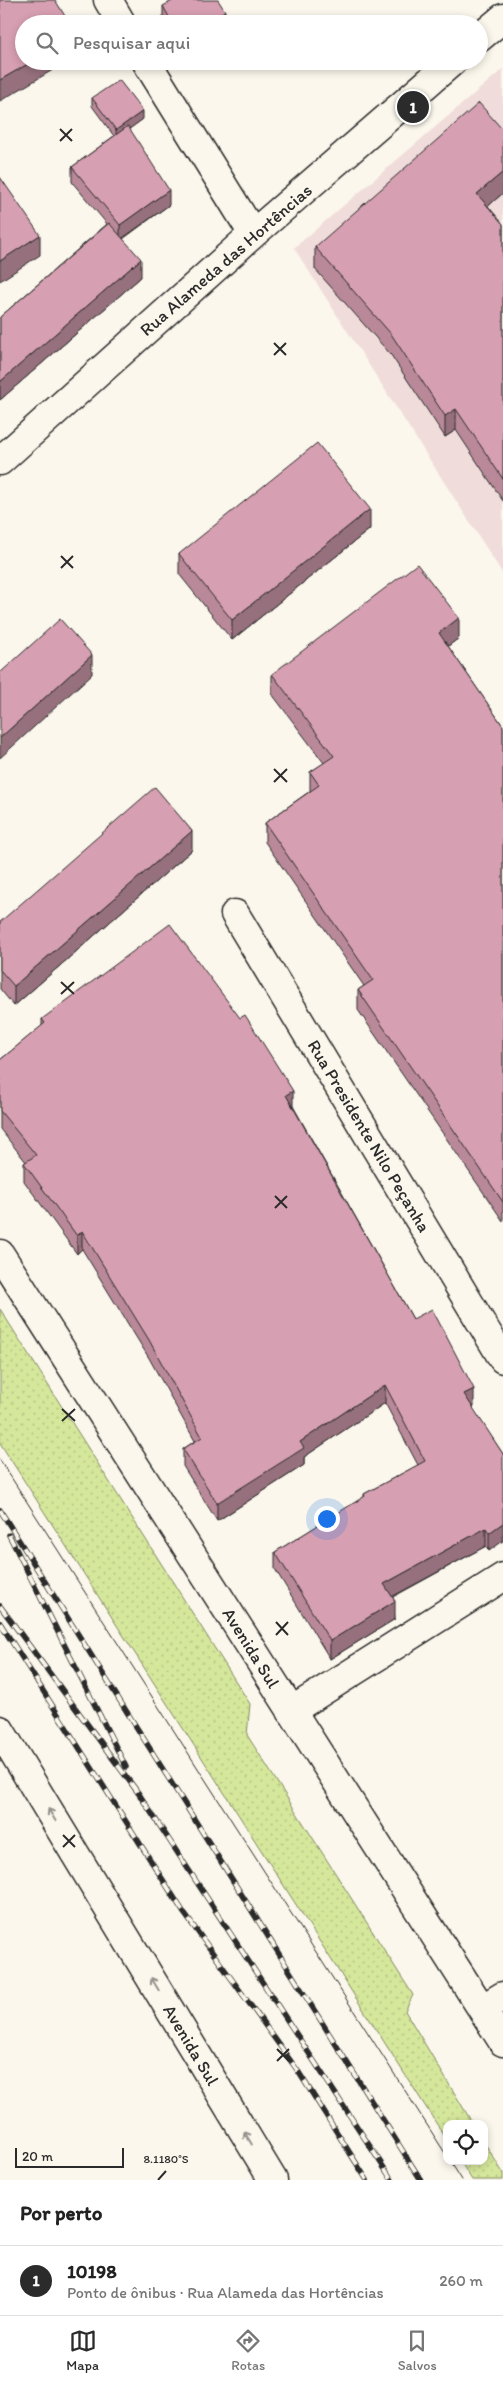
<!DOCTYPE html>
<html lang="pt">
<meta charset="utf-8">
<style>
:root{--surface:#fff;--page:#f2f2f2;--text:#222;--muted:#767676;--line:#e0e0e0;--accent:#2b2b2b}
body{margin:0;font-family:Itim,sans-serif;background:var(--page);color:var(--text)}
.controls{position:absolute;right:15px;bottom:15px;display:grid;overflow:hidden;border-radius:10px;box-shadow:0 2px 8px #0003}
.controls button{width:45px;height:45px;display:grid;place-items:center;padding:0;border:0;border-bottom:1px solid var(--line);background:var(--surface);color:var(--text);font:25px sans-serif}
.scale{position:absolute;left:15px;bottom:12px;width:109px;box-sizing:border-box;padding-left:5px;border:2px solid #2b2b2b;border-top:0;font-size:14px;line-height:18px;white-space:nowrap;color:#2b2b2b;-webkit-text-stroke:4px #fbf7ec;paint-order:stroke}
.you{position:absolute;left:326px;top:1518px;width:18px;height:18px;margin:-12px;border:4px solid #fff;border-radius:50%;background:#1a73e8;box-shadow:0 0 0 8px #1a73e833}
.badge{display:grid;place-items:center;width:32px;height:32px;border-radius:50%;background:var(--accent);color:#fff;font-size:16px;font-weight:700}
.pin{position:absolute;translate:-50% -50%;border:2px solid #fff;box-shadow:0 1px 5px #0006}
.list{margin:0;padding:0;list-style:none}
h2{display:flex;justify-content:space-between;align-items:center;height:65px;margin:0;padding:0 20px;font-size:21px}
h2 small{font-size:16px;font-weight:400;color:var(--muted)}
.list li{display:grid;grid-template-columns:32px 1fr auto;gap:15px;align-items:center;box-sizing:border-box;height:70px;padding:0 20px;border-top:1px solid var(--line)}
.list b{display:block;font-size:19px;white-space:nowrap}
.list p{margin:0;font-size:16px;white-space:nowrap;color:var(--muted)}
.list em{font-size:16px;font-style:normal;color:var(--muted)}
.icon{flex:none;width:28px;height:28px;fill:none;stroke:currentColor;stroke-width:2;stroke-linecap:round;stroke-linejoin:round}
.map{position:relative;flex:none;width:503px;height:2180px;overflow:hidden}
.search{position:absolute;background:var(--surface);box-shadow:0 2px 8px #0003;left:15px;right:15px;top:15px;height:55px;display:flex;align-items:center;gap:12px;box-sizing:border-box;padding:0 18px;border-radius:28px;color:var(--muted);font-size:19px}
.sheet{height:135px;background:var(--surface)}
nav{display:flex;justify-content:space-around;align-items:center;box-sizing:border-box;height:70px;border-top:1px solid var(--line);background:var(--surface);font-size:14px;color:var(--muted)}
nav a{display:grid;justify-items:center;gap:2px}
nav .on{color:var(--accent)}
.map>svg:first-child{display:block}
.built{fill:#f0dddb}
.grass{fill:url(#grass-dots);stroke:#808963}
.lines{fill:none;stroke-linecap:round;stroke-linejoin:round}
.minor-casing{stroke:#2b2b2b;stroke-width:31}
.minor{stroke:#fbf7ec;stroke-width:28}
.tram{stroke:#2b2b2b;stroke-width:1}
.rail-casing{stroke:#2b2b2b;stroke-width:5.5}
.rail{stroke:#fbf7ec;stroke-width:4;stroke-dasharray:11;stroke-linecap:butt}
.wall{fill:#b98999;stroke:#2b2b2b}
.shaded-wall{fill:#966f7d;stroke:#2b2b2b}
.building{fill:#d79fb2;stroke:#2b2b2b}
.oneway{stroke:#93918c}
.ticks{fill:none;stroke:#2b2b2b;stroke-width:2}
.labels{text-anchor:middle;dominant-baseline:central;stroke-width:4;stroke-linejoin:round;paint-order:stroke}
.street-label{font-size:18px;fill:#2b2b2b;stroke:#fbf7ec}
.ticks-label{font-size:12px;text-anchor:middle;fill:#2b2b2b;stroke:#fbf7ec;stroke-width:4;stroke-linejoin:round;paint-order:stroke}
</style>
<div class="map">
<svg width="503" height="2180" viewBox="0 0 503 2180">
<defs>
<pattern id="grass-dots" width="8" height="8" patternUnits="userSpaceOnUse" patternTransform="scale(1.25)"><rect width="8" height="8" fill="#d5e79b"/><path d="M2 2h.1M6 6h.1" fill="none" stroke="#b7c686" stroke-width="1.8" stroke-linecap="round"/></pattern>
</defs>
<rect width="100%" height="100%" fill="#fbf7ec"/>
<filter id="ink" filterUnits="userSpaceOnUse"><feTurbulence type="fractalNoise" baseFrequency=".02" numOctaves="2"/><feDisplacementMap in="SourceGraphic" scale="10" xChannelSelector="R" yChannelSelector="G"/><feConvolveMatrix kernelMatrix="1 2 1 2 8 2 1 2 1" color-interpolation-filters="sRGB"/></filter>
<g filter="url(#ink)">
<path class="built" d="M503 69V574L294 248Z"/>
<path class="grass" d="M0 1309 250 1704 247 1735 413 1995 405 2011 473 2124H447V2140L0 1443Z
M484 2142 503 2173V2180H472L460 2161H484Z"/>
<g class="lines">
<defs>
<path id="minor" d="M108 0 122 24
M479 38 503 18
M146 61 253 234
M0 461 253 234 453 61
M235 914 503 1359
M0 1254 503 2042
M291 1711 503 1577
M0 1730 273 2180
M482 2009 503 1996"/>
</defs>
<use href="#minor" class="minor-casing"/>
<use href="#minor" class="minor"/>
<path class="tram" d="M0 1460 447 2156
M450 2161 462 2180"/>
<defs>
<path id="rail" d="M0 1510 421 2180
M9 1535 126 1767
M0 1606 139 1794 392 2180
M0 1623 184 1913 298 2071 367 2180"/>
</defs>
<use href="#rail" class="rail-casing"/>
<use href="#rail" class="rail"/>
</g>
<path class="wall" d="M163 6 225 24H164L163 22Z
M92 98 143 119 129 129 169 205 123 239 141 277 0 400V317L107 224 72 182V167L114 136 92 106Z
M502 129 503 193 488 206 503 224V501L456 430 445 437 391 355 315 269V247Z
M370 529 232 640 179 574V554Z
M459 638 448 646 503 726V1221L358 1010V990L364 986 265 842V823L310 791V772L324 763 272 694V674Z
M192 850 14 1006 0 989V922Z
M42 1019 293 1106 413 1319 474 1407 472 1408 503 1454 489 1551 486 1546 393 1597 395 1619 330 1659 275 1569V1552L364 1497V1494L418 1465 385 1403 304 1457V1465L217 1521 183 1466V1449L195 1441 149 1358 82 1249 77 1254 24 1181V1163L26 1162 0 1129V1060L42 1026Z"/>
<path class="shaded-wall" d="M225 11V24H203Z
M33 61H68L0 101V80Z
M143 111V119L116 139V130Z
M503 172V193L477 216V194Z
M169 190V205L120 240V225Z
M40 235V255L0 281V261Z
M141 259V277L0 400V382Z
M456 409V430L445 437V416Z
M370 509V529L232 640V620Z
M459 618V638L439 653V633Z
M92 655V674L0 758V738Z
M192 831V850L14 1006V986Z
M293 1091V1109L286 1095Z
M82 1231V1249L77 1254V1236Z
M385 1385V1403L304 1457V1465L217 1521V1503L300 1442Z
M474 1389V1407L464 1412V1394Z
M503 1523V1541L489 1551V1533Z
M486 1528V1546L384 1601V1584Z
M395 1601V1619L330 1659V1641Z"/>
<path class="building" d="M0 0H55L70 24H24V61H33L0 80Z
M174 0H218L225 11 203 24H173L163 6Z
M119 80 143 111 116 130 92 98Z
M479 103 502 129 503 128V172L477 194 503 224V479L456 409 445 416 391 334 315 247Z
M128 126 169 190 120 225 72 167Z
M0 177 40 235 0 261Z
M109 223 141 259 0 382V317Z
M317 443 370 509 232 620 179 554Z
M417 564 459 618 439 633 503 726V1202L358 990 373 980 265 823 319 785 310 772 334 756 272 674Z
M60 619 92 655 0 738V673Z
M155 787 192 831 14 986 0 970V922Z
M170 924 240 1018 245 1015 293 1091 286 1095 413 1319 432 1309 474 1389 464 1394 503 1454V1523L489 1533 486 1528 384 1584 395 1601 330 1641 275 1552 365 1496 364 1494 425 1461 385 1385 300 1442 304 1448 217 1503 183 1449 202 1437 149 1340 82 1231 77 1236 24 1163 36 1155 0 1111V1060L45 1023 42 1019Z"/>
<defs><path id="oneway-shaft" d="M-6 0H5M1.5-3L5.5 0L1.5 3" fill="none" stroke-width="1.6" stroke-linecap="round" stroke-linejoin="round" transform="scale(1.25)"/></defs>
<g class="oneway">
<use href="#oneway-shaft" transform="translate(52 1815) rotate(-121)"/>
<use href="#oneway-shaft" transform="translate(155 1984) rotate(-121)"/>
<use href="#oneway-shaft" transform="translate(248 2138) rotate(-121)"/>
</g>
</g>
<path class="ticks" d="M60 129 72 141M60 141 72 129M274 343 286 355M274 355 286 343M61 556 73 568M61 568 73 556M274 769 287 782M274 782 287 769M61 982 74 994M61 994 74 982M275 1196 287 1208M275 1208 287 1196M62 1409 75 1421M62 1421 75 1409M276 1622 288 1635M276 1635 288 1622M63 1835 75 1847M63 1847 75 1835M277 2049 289 2061M277 2061 289 2049M158 2180 166 2171"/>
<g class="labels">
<g class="street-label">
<text transform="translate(226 260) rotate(-41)">Rua Alameda das Hortências</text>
<text transform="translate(369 1136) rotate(59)">Rua Presidente Nilo Peçanha</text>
<text transform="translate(251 1648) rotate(58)">Avenida Sul</text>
<text transform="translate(191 2045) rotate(59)">Avenida Sul</text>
</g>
</g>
<g class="ticks-label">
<text x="166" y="2163">8.1180°S</text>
</g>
</svg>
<div class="controls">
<button><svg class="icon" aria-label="locate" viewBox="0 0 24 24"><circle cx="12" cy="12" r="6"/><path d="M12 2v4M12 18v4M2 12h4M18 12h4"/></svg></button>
</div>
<div class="scale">20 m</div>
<div class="you"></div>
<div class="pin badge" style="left:413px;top:107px">1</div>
<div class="search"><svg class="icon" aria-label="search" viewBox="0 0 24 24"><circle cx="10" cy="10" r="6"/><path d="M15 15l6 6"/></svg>Pesquisar aqui</div>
</div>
<section class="sheet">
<h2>Por perto<small></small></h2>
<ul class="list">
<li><span class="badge">1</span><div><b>10198</b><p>Ponto de ônibus · Rua Alameda das Hortências</p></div><em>260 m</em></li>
</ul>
</section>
<nav>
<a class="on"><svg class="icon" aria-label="map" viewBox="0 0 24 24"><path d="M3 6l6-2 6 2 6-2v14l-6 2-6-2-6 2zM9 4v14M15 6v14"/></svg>Mapa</a>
<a><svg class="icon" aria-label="directions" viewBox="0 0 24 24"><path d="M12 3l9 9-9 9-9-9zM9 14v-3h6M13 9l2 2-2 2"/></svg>Rotas</a>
<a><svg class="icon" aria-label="saved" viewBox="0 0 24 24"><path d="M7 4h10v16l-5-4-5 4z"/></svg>Salvos</a>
</nav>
